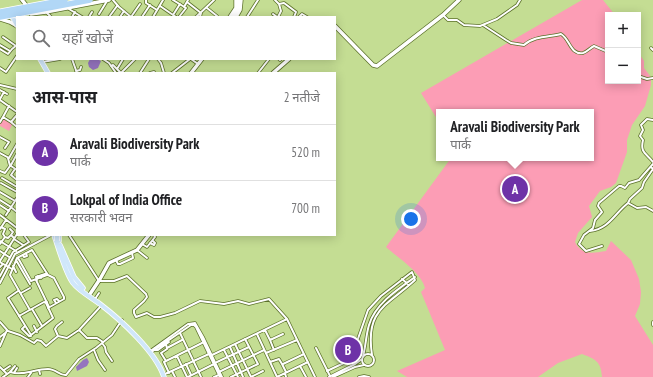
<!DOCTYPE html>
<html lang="hi">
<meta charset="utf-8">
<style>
:root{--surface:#fff;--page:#f2f2f2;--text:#202124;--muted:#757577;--line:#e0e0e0;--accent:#6e32a7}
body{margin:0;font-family:"PT Sans Narrow","Noto Sans Devanagari",sans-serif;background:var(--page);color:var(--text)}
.controls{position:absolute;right:12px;top:12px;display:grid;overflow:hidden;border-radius:0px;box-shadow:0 2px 10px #0003}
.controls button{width:36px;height:36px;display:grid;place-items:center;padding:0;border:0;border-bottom:1px solid var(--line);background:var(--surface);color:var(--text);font:20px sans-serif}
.you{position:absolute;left:411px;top:219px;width:14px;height:14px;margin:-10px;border:3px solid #fff;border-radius:50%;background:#1a73e8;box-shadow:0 0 0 6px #1a73e833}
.badge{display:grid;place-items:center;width:26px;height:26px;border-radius:50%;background:var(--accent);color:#fff;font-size:13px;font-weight:700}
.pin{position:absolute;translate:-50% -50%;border:2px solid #fff;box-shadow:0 1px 4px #0006}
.popup{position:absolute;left:436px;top:109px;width:158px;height:52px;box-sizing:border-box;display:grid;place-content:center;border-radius:0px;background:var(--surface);filter:drop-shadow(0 1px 3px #0005);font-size:13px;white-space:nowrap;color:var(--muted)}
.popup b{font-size:15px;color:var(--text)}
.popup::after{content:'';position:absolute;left:50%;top:100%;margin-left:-8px;border:8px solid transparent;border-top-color:var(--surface)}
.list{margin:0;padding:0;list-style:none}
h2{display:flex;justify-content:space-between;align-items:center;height:52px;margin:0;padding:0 16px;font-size:17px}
h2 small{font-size:13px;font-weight:400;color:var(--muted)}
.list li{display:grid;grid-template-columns:26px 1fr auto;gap:12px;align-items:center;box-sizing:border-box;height:56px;padding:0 16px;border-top:1px solid var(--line)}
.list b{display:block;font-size:15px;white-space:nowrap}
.list p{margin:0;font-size:13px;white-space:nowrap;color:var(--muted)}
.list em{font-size:13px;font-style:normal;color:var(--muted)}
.icon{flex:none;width:22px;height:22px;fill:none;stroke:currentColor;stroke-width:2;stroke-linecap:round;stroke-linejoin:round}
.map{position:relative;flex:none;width:653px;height:377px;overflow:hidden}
.search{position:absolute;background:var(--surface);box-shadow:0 2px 10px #0003;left:16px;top:16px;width:320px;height:44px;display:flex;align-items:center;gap:10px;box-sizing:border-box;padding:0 14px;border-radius:0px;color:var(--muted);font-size:15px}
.panel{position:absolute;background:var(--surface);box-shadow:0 2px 10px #0003;left:16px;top:72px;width:320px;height:164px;border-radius:0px}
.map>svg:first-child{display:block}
.green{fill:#fc9db5}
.water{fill:#9574bf}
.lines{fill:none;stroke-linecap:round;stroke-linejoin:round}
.street-casing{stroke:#5c712b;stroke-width:3.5}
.secondary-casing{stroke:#5c712b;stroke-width:5}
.primary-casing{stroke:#fff;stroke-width:5.5}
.street{stroke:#fff;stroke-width:2}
.secondary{stroke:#fff;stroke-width:3.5}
.primary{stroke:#d0e7fa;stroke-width:4}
.primary-bridge-casing{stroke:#fff;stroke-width:5.5;stroke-linecap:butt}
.highway-bridge-casing{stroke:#fff;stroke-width:7;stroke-linecap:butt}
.primary-bridge{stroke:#d0e7fa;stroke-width:4}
.highway-bridge{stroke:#b1d7f6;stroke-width:5.5}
</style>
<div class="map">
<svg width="653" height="377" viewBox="0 0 653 377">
<rect width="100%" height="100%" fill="#c4dd93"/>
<path class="green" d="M582 0H603L615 15H608V81H638V52L644 61V68L651 77V85L645 106 632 125 627 140V152L616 183 611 187 600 191 589 206 592 217 578 233 575 242C582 256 593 253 606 251L611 241 631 260 639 279 641 292 640 304 635 316 653 345V377H602C601 361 595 359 582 354L558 363 538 377H407L397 371 445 350 421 292 425 288C421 272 398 258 386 247L451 158H591V112H439V122L421 93Z
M3 117 13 123 9 131 0 126V122Z"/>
<path class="water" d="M90 59H97L101 61 98 68 93 70 89 67 88 63Z
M87 358 89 362 87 366 77 371 76 367 83 360Z"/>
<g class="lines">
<defs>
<path id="street" d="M113 0 119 7 131 17
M146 0V3L157 10
M173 0 186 8 179 17
M275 0 279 4 281 11 278 17
M187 2 201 13
M279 4 284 3 296 12 294 17
M160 6 176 17
M184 7 188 0
M207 8 217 16
M69 9 82 17
M46 12 51 17
M99 14 107 1
M273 14 277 17
M173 15 180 4
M443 15 448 20H457L464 25 480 26 497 19 517 5 520 0
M72 17 75 12
M89 17 92 12
M109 17 117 6
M120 17 124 11
M131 17 140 4
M142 17 150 5
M153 17 163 0
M196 17 214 0
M200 17 201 13
M247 17 258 0
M299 17 302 14 307 17
M483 25 506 40 511 43 524 45C534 36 549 37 561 34 570 39 570 55 583 53 587 52 590 48 594 46L608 52
M3 37 16 46
M0 45 10 51
M651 48 653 50
M0 49 8 54 12 49 17 45
M72 59 77 73
M103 59 109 63 116 73
M158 59 161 63 164 73
M191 59 198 64
M279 59 280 60
M42 62 60 59
M111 66 113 65 121 73 135 59
M0 68 6 72 17 56
M117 69 123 59
M76 71 80 70 81 67
M140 73 149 59
M150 73 154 72V73
M172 73 190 59
M258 73 269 59
M638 76 647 79 653 78
M0 85 17 89
M0 90 7 94
M0 99 4 92
M0 100 17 112
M3 117 9 106
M653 120 647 119 641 125 643 130 640 136 643 140C640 153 646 153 653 162
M0 122 3 117 11 122 17 115
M11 122 17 127
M0 137 9 142 5 148
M0 153 9 158 17 144
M11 165 17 154
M11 166 17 170
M15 169 11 175 17 180
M0 171 5 173 10 166 8 158
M2 178 17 187
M1 183 17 192
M0 192 15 201
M0 200 11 207
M628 203 630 199 642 188 644 182 653 169 651 167
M0 205 9 211
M12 208 17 212
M0 215 17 228
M6 215 17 198
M1 227 5 229 3 234 5 237 8 238 11 235
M0 229 6 220
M10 229 13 232 11 235 14 238
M590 231C609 229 615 213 628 203L637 208 646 207 653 211
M69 235 99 281H114L127 276 146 294 147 297 144 301 134 310V313L136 317 147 313 154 317H160L175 313 200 301 224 304 238 301 249 304 269 299 287 319 315 377
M14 239 23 245
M0 241 16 251
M150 243 154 245 155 243 153 241
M0 244 5 237
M142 244 147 247 155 237 154 235
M602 246 586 251 579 244 584 235 593 228 595 220 602 212 598 206 599 203 619 186H621L625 188 629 183 639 180 653 164
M137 250 147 258
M0 251 9 257
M23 255 24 257 27 256 26 253
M18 258 31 281 47 275
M16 260 30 284
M116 260 118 264H120L133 258 132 253
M0 261 17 234
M0 262 12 269
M13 266 16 272
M0 267 3 264
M0 276 13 252 29 242 24 235
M39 276 45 274 47 275
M402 279 409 285
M36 280 49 307
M37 280 36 277 38 276 41 278
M0 283 15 254 51 235
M18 291 8 298 31 335 53 318 46 303
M21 293 30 288
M95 299 99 293
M56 303 54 300 57 299 59 301
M32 309 42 326
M30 310 10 275 17 258 32 250 48 275 54 278 64 297V299L48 308
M19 316 44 302 46 303 47 302
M0 322 8 331 20 335 34 343 37 340 41 341 46 346 58 336 55 329 57 326 62 322
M653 322V325
M195 323 203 337 222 377
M25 326 22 329 29 336H31
M34 326 37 332
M79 330 87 338H97L103 342
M265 330 270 340
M180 333 201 377
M257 334 277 377
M58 336 67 338 79 330 101 306
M0 337 5 333
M102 343 105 347 106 352 112 361
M235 344 251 377 263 371
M0 346 7 330
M230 347 243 377
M167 348 182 340
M316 348 330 376
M94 350 98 360 105 370
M155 350H158L169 342
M224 350 238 377
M274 350 270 340 283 334
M149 352 188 324 195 323
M150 353 191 325H194L196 327 220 377
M266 353 297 340
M362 360a6 6 0 1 1 12 0a6 6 0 1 1-12 0Z
M177 356 187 377
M210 356 287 319
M363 356C366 345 366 335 369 325 375 304 398 289 415 277
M166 361 161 353 167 349 166 344
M217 362 249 347
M270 362 279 359 282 364H283L304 354
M186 364 191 375
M282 364 286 372
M300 366 306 377
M0 367 7 374
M4 370 10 366
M39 370 40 374
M172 371 175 377
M221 371 264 350
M327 371 346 362 353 353 368 310 381 296 412 272 415 280C387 306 365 309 372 355
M10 372 15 366
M14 373 17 368
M169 373 164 362 202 343
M285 373 286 377
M165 374 209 354
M3 377 10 372C24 376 34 369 48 369 56 369 60 376 66 375L79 359 96 348 112 335 122 320
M28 377 31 373
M188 377 214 364
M214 377 219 375
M231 377 258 364 245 339
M277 377 308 362
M329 377 355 364 362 359
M333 377 355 367 364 365
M359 377 364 376 369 377"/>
<path id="secondary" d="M22 0 26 5
M31 14 46 12 109 0
M230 17 236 8V0
M233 17 238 9V0
M236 17 240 10 241 0
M0 19 10 22 17 26
M335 26 373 65 377 66 443 15 459 0
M191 73 202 59
M273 73 289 59
M90 294 100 279 109 263 137 250 149 235"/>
<path id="primary" d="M10 13 17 25
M40 59 48 73
M54 235C59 249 65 272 73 283 79 291 92 298 100 304 121 320 156 352 164 377
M59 241V235
M60 245 74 277 83 288"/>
</defs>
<use href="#street" class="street-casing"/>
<use href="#secondary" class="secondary-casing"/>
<use href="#primary" class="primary-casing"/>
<use href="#street" class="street"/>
<use href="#secondary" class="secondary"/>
<use href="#primary" class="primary"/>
<defs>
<path id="primary-bridge" d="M57 235V241"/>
<path id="highway-bridge" d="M0 12 65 0
M0 17 90 0"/>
</defs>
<use href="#primary-bridge" class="primary-bridge-casing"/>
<use href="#highway-bridge" class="highway-bridge-casing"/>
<use href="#primary-bridge" class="primary-bridge"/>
<use href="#highway-bridge" class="highway-bridge"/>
</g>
</svg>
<div class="controls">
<button>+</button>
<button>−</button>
</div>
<div class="you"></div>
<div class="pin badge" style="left:515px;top:189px">A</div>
<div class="popup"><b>Aravali Biodiversity Park</b>पार्क</div>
<div class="pin badge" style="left:348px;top:350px">B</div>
<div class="search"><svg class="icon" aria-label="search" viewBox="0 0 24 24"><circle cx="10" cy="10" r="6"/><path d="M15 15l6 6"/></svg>यहाँ खोजें</div>
<section class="panel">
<h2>आस-पास<small>2 नतीजे</small></h2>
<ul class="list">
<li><span class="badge">A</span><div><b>Aravali Biodiversity Park</b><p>पार्क</p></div><em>520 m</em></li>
<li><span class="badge">B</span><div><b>Lokpal of India Office</b><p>सरकारी भवन</p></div><em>700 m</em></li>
</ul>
</section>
</div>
